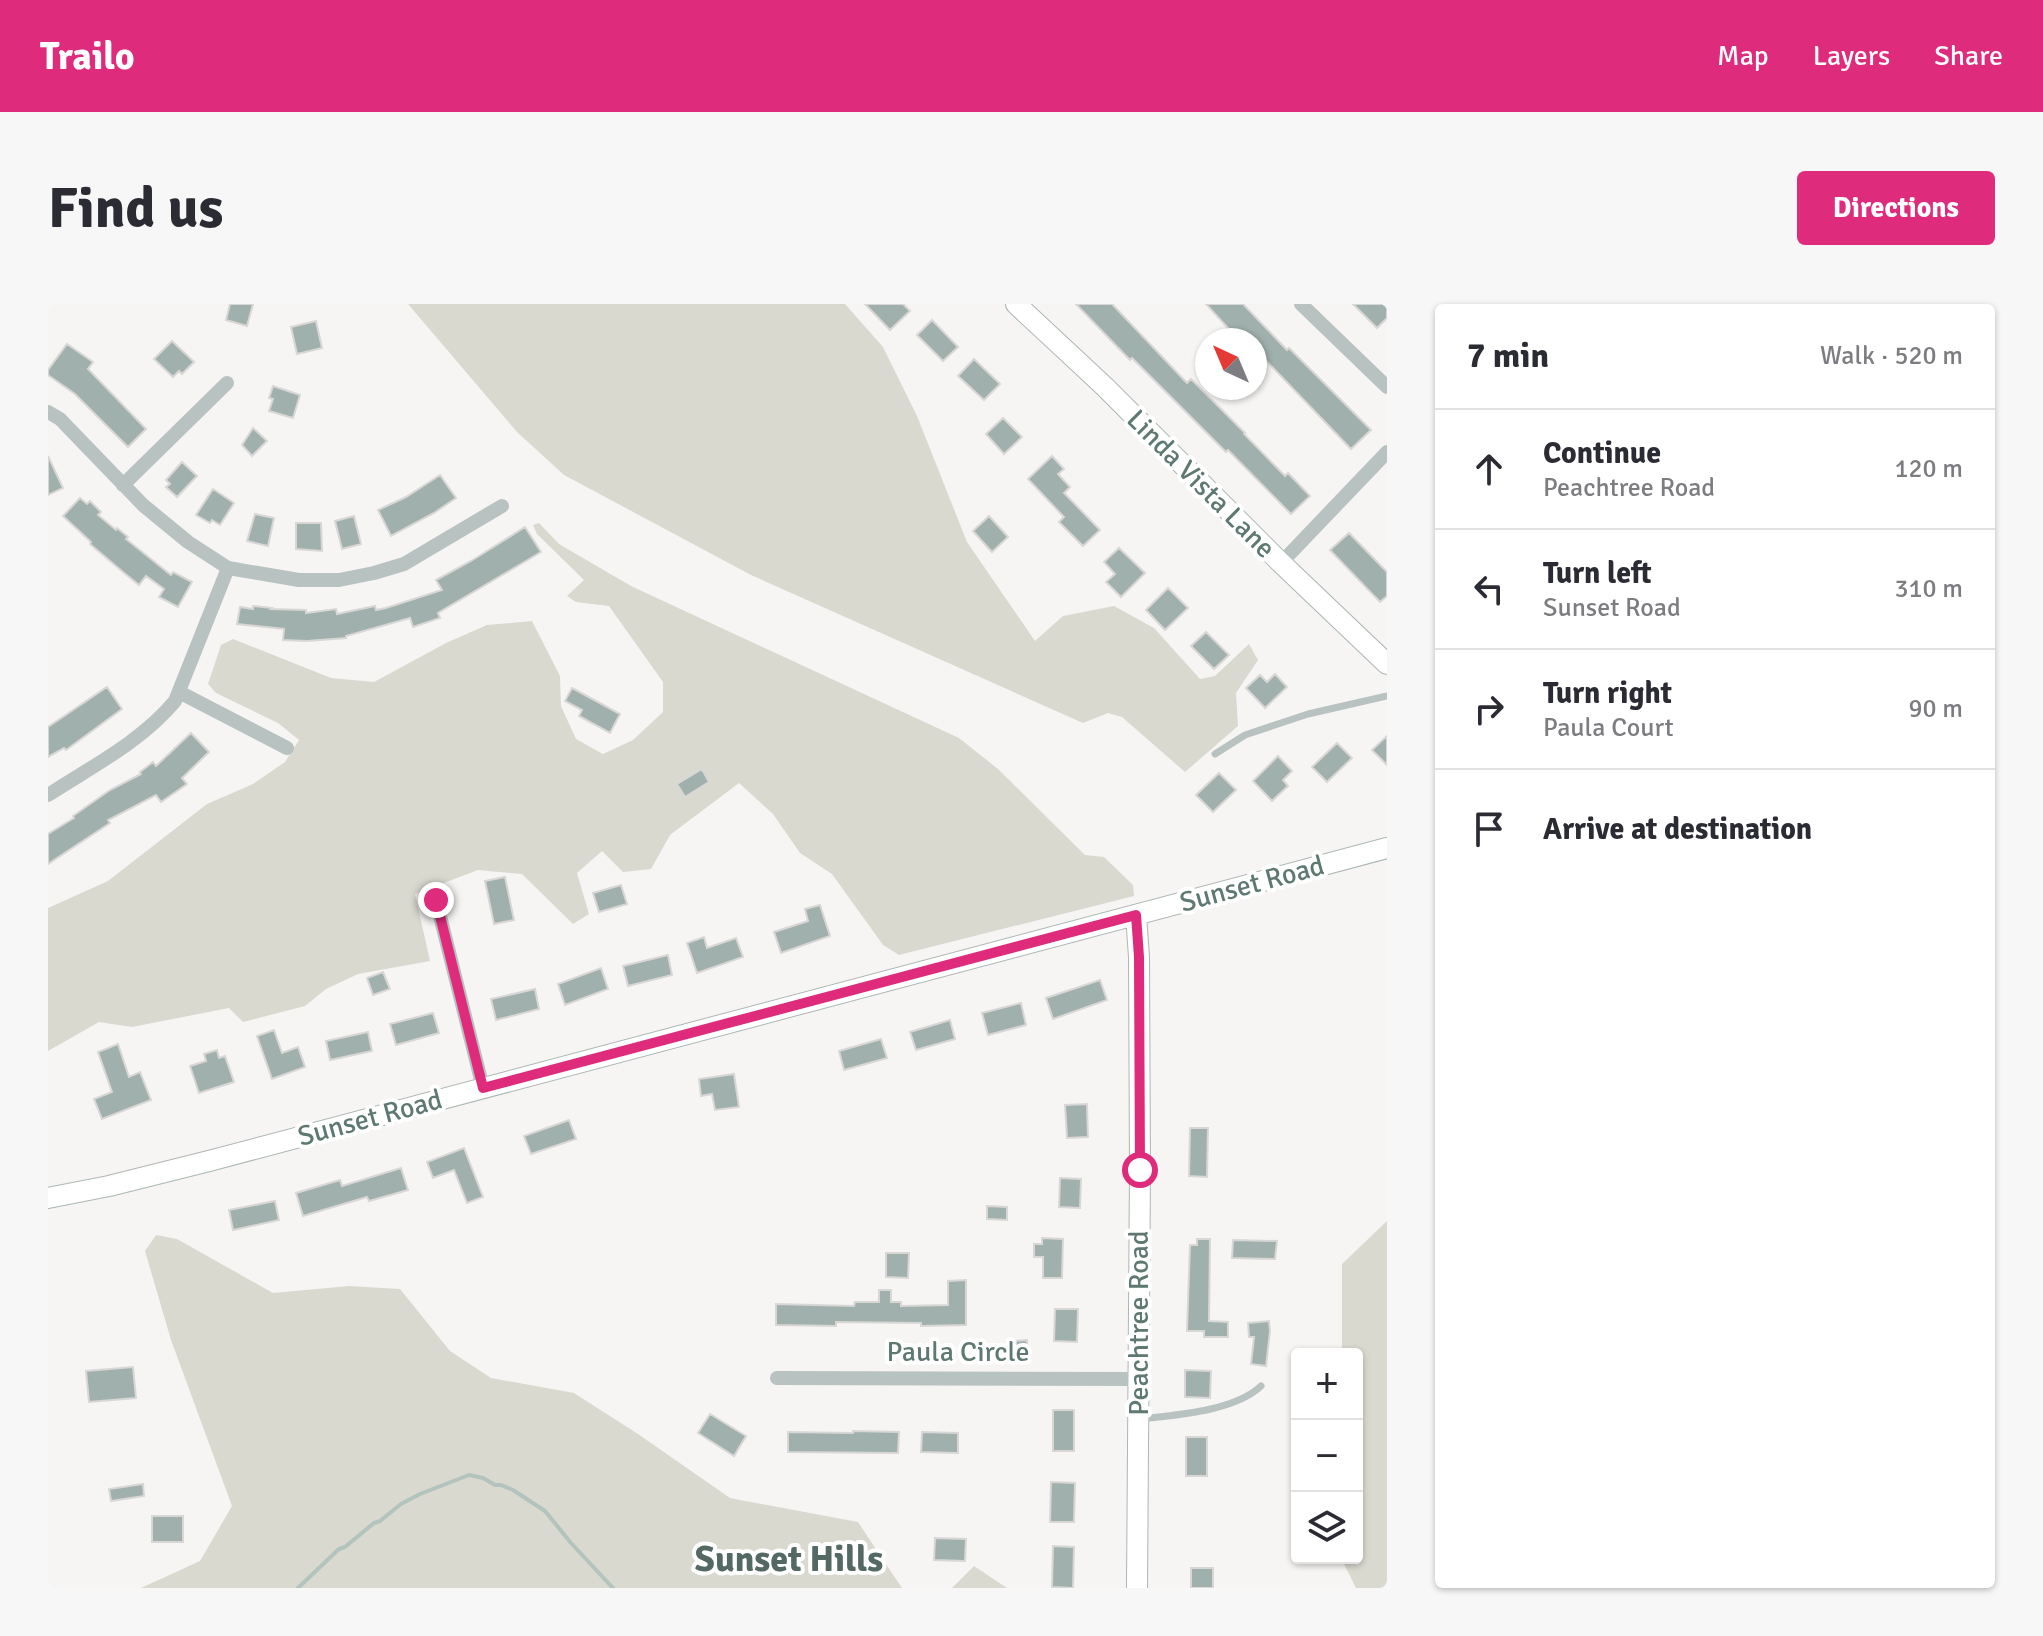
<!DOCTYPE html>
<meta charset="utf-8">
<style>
:root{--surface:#fff;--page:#f7f7f7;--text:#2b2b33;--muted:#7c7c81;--line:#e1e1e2;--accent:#df2b7b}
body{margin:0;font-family:Signika,sans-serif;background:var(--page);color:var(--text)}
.controls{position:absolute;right:24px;bottom:24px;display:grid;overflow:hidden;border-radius:8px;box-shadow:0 2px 6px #0004}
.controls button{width:72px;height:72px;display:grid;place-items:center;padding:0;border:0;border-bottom:2px solid var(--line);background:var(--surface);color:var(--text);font:40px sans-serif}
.compass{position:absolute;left:1147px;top:24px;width:72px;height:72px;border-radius:50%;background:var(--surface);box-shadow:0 2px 6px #0004;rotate:316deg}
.stop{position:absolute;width:24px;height:24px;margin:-18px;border:6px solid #df2b7b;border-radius:50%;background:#fff}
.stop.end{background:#df2b7b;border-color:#fff;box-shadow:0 2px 8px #0008}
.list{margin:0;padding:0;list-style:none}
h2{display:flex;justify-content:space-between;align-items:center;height:104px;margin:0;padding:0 32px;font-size:34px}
h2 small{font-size:26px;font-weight:400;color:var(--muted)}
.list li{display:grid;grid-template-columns:52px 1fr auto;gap:24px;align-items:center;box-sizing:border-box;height:120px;padding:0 32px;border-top:2px solid var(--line)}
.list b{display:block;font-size:30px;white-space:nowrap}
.list p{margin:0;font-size:26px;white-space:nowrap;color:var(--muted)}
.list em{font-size:26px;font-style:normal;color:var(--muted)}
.icon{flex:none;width:44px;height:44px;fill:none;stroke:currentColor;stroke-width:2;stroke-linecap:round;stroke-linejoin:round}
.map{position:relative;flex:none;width:1339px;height:1284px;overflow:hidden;border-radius:8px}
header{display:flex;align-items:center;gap:48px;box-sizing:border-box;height:112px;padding:0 40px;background:var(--accent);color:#fff}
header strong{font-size:38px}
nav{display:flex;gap:44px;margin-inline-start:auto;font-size:28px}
.intro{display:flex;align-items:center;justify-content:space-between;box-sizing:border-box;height:192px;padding:0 48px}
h1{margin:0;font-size:56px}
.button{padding:20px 36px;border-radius:8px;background:var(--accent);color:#fff;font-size:28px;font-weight:700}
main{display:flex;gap:48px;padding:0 48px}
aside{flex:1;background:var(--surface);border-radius:8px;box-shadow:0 2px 6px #0004}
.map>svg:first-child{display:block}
.green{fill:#d9d9d0}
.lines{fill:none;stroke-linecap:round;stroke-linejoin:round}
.stream{stroke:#b2c4bd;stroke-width:4}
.building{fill:#a0b0ac;stroke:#d8d7d6;stroke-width:2}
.secondary-casing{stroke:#abb7b4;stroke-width:22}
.lane{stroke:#b8c2c0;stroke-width:7}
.street{stroke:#b8c2c0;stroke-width:14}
.secondary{stroke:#fff;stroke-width:20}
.route{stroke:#df2b7b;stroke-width:10}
.labels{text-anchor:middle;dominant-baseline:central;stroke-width:8;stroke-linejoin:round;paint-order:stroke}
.street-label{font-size:28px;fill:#5e7872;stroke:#fff}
.district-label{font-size:36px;font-weight:bold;fill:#546964;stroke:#fff}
</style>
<header>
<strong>Trailo</strong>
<nav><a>Map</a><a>Layers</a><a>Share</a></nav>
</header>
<div class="intro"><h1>Find us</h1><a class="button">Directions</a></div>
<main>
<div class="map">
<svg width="1339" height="1284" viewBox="0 0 1339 1284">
<rect width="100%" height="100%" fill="#f7f5f3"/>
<path class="green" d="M360 0H797L835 43 869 112 919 238 987 337 1015 312 1066 302 1106 324 1152 375 1167 372 1201 340 1210 356 1188 389 1190 422 1137 468 1074 413 1060 409 1035 419 703 271 516 171 469 128Z
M491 219 511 240 583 282 911 434 950 465 1037 551 1056 553 1085 581 1086 592 851 651 835 641 784 570 752 549 725 510 691 479 622 531 603 565 575 568 554 547 529 569 541 610 525 620 474 570 430 566 367 590 382 657 310 670 278 685 257 702 195 718 181 704 84 723 51 718 0 747V604L60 577 159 500 205 480 237 458 251 436 230 419 168 389 160 380 173 341 185 335 283 374 326 378 398 339 439 321 484 317 512 372 513 402 528 435 555 450 585 436 615 408V378L561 302 528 298 519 292 536 276 489 230 485 221Z
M1339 917V1284H1308L1293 1254H1309V1050H1294V960Z
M108 931 129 935 225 989 301 982 352 985 402 1047 443 1074 526 1089 590 1130 682 1194 810 1218 854 1284H93L152 1257 184 1202 123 1036 97 947Z
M926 1262 959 1284H904Z"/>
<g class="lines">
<path class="stream" d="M250 1284 291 1245 297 1243 326 1219 332 1217 353 1200 372 1190 421 1171 435 1174 447 1181H453L465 1186 497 1207 523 1239 565 1284"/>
</g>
<path class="building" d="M182 0H205L199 22 178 16Z
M817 0H855L862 7 842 26Z
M1028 0H1064L1139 79 1143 75 1197 129 1196 130 1237 172 1240 169 1262 192 1243 210 1180 146 1178 148 1084 54 1082 56Z
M1158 0H1195L1239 46 1241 44 1323 126 1303 145 1207 45V36H1191Z
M1305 0H1339V14L1329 24Z
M884 16 910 43 895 57 869 31Z
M268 17 274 44 249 50 243 23Z
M124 37 146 58 134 70 131 67 125 73 106 55Z
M19 40 45 58 40 65 98 125 80 143 27 90 0 71V66Z
M926 55 952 80 936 96 910 72Z
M225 82 252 91 245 114 221 107 225 95 221 94Z
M955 114 974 133 956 150 938 130Z
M205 124 219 137 204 152 194 141Z
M0 152 15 184 0 191Z
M1004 152 1016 165 1010 170 1022 183 1016 189 1052 226 1035 242 1011 218 1016 213 980 175Z
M134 158 149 172 129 193 118 183 122 180 118 176Z
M392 171 408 194 386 209 343 232 330 206 358 193Z
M165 185 186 199 172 221 164 216 162 219 148 211Z
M32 194 39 200 42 197 53 208 50 211 68 226 69 224 80 233 78 235 123 271 125 268 144 278 130 303 111 293 116 285 98 272 91 281 75 268 42 240 43 238 15 212Z
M207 210 226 214 220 242 199 237Z
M306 212 313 240 294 245 287 217Z
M941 212 960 233 944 248 925 227Z
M248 219H273L274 247 248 245Z
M477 223 493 248 390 309 392 314 365 323 362 314 298 332V334L259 337 235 336 236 325 189 320 192 303 205 305V302L224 304 223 305 258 306V309L288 305 289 310 327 302 328 306 338 304 394 286 388 276 423 257Z
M1301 229 1339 268V292L1332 298 1282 246Z
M1071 244 1097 269 1073 293 1058 278 1067 270 1056 258Z
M1120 284 1140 304 1117 326 1098 306Z
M1158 328 1181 351 1166 365 1143 342Z
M1227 370 1239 383 1217 404 1198 384 1212 371 1219 378Z
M59 383 74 405 18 446 16 444 0 453V423Z
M524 384 572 410 562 429 531 412 534 406 517 397Z
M143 429 161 448 134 474 139 480 113 498 108 491 60 516 62 519 0 560V530L26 514 25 512 62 486 93 470 92 468 105 458 108 462Z
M1339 432V461L1324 446Z
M1289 439 1304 454 1279 478 1264 463Z
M1230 452 1244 467 1235 476 1240 482 1224 497 1205 477Z
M654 465 661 478 637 493 629 480Z
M1171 469 1188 486 1165 508 1148 491Z
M457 573 466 616 446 620 437 577Z
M573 581 579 600 551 608 545 589Z
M772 601 782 632 733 649 726 628 760 617 757 605Z
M656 633 659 644 688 634 695 653 649 669 639 639Z
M620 651 624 671 580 682 575 662Z
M553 664 560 685 517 701 510 680Z
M335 668 342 685 325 691 319 674Z
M1052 676 1059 696 1005 715 998 694Z
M487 685 491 705 448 716 443 695Z
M973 699 978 721 940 731 934 709Z
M385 709 391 729 348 741 342 720Z
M902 716 907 735 868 746 862 728Z
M226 726 234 749 250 743 257 763 224 775 209 732Z
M320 728 324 747 282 756 278 737Z
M833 735 839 754 796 766 791 747Z
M70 740 81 773 92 768 103 796 54 815 46 795 64 788 50 748Z
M169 746 171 754 177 752 186 778 151 789 142 762 158 757 156 750Z
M686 770 691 803 667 806 664 790 653 792 651 775Z
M1039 800 1040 833 1019 834 1017 801Z
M521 816 528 835 483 850 476 832Z
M1142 824H1160L1159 873 1141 872Z
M416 844 435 893 419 899 406 866 385 874 379 858Z
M353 864 360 886 321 897 319 893 255 912 248 889 292 876 294 882Z
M1012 874 1033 875 1032 904 1011 903Z
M227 897 231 916 185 926 181 906Z
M939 902 959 903V916L939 915Z
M994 934 1015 935 1014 974H995V953H986V940H994Z
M1149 935H1162L1161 1017 1180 1018V1033H1156V1027H1139L1142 941H1149Z
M1185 936 1229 937 1227 955 1184 954Z
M838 949H861L860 974 838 973Z
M918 976V1021L873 1022V1019L788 1018V1022L728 1021V1000L806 1002 807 998H831V986H843V998H853V1002L900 1001V977Z
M1007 1005H1030L1029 1038 1006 1037Z
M1221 1017 1222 1027 1218 1062 1203 1060 1206 1033H1201L1200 1019Z
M979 1036 980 1053 967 1054 966 1037Z
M85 1063 88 1094 41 1098 38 1067Z
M1137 1066 1163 1067 1162 1094 1137 1093Z
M1005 1106H1026V1147H1005Z
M662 1110 698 1132 686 1152 650 1129Z
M805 1127 851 1128 850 1149 740 1148V1128L805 1129Z
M874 1128 910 1129V1149L873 1148Z
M1138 1133H1159V1172H1138Z
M1003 1178 1027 1179 1026 1218H1002Z
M95 1180 96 1192 63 1197 61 1185Z
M104 1212H135V1238H104Z
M887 1234 918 1235 917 1257 886 1256Z
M1005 1242 1026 1243 1025 1284 1004 1283Z
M1143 1264H1165V1284H1143Z"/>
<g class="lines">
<defs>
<path id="secondary" d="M968 0 1056 82 1233 259 1339 360
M1088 611 1091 653 1092 866 1089 1284
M0 894 61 882 161 857 1339 544"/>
</defs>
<use href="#secondary" class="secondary-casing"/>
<path class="lane" d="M1167 450 1197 431 1260 410 1339 392
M1093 1115C1128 1111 1187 1107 1213 1082"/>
<path class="street" d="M1253 0 1339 83
M0 108 12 115 95 201 140 238 180 264 251 276H291L326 269 356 260 454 202
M75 181 179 79
M1233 259 1339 148
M131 388 239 444
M0 491C43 463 94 437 127 397L180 264
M388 596 435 784
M729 1074 1091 1075"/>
<use href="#secondary" class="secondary"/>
</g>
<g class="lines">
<path class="route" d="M388 596 435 784 1088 611 1091 653 1092 866"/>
</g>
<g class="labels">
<g class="street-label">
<text transform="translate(1153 180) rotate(45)">Linda Vista Lane</text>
<text transform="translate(1204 580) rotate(-15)">Sunset Road</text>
<text transform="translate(322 814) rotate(-15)">Sunset Road</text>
<text transform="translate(1091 1019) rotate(-90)">Peachtree Road</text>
<text x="910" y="1048">Paula Circle</text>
</g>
<g class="district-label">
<text x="741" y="1255">Sunset Hills</text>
</g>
</g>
</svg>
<div class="controls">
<button>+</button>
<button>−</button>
<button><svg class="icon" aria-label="layers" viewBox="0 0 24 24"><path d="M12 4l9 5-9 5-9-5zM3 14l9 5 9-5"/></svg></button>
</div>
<svg class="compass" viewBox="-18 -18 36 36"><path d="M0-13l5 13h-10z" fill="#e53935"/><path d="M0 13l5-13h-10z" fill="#7c7c81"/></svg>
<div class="stop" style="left:1092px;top:866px"></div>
<div class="stop end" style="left:388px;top:596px"></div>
</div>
<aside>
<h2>7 min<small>Walk · 520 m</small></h2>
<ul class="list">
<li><svg class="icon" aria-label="ahead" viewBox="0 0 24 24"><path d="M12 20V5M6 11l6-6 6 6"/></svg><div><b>Continue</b><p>Peachtree Road</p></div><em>120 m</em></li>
<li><svg class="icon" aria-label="left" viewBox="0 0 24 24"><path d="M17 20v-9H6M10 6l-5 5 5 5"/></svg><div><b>Turn left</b><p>Sunset Road</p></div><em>310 m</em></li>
<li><svg class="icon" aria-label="right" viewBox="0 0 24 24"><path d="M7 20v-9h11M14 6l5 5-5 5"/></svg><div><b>Turn right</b><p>Paula Court</p></div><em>90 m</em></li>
<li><svg class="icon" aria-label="arrive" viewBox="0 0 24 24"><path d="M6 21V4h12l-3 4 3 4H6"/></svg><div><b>Arrive at destination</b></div></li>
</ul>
</aside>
</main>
